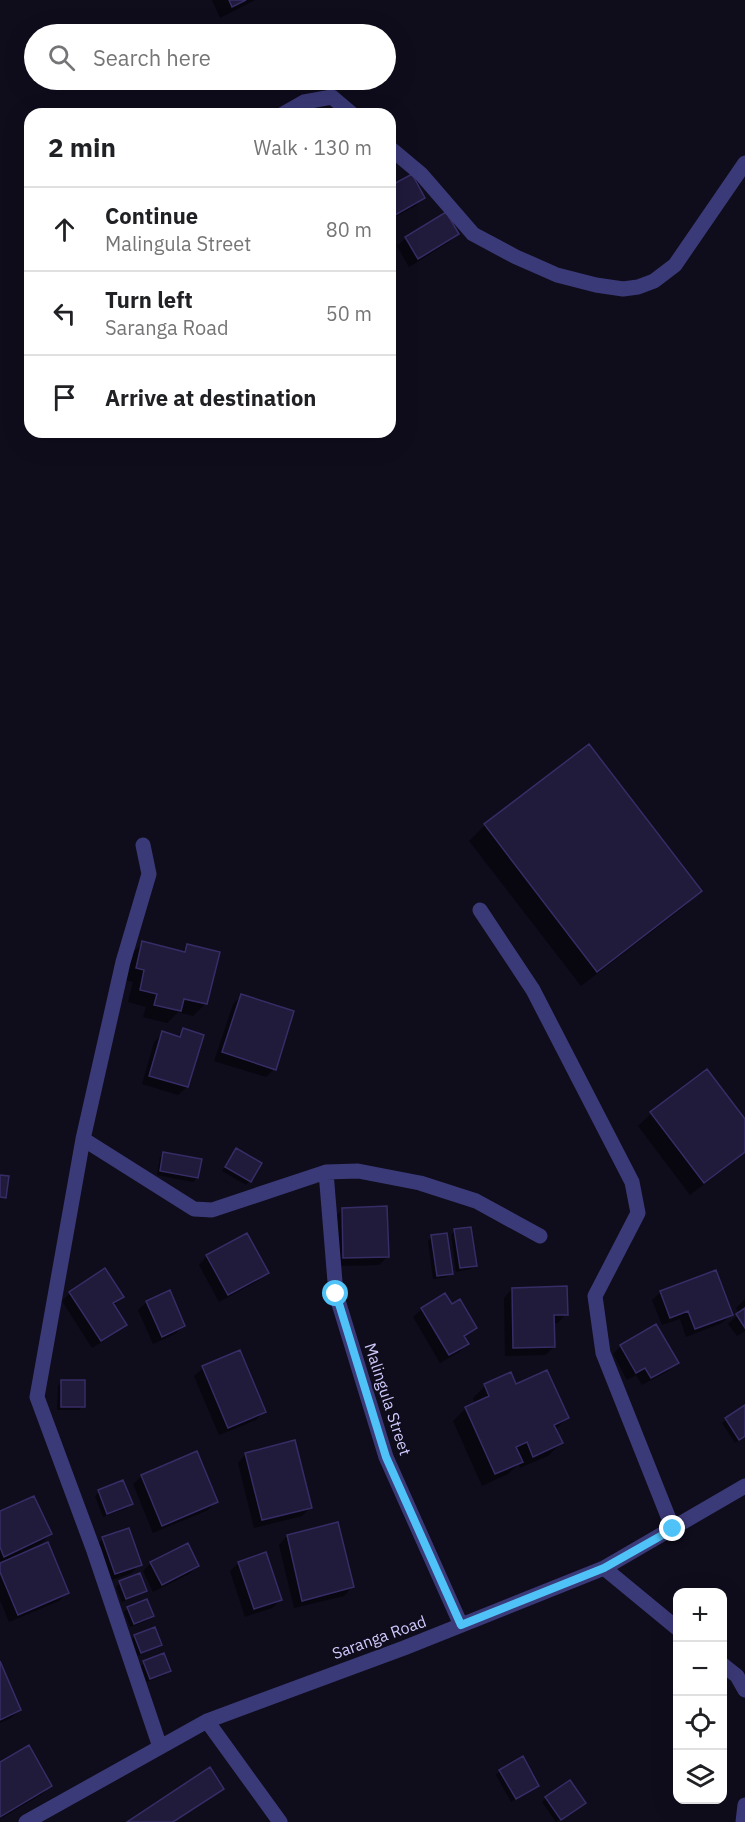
<!DOCTYPE html>
<meta charset="utf-8">
<style>
:root{--surface:#fff;--page:#f6f6f6;--text:#202124;--muted:#757577;--line:#e0e0e0}
body{margin:0;font-family:"IBM Plex Sans",sans-serif;background:var(--page);color:var(--text)}
.controls{position:absolute;right:18px;bottom:18px;display:grid;overflow:hidden;border-radius:12px;box-shadow:0 6px 24px #0002}
.controls button{width:54px;height:54px;display:grid;place-items:center;padding:0;border:0;border-bottom:2px solid var(--line);background:var(--surface);color:var(--text);font:30px sans-serif}
.stop{position:absolute;width:18px;height:18px;margin:-14px;border:4px solid #4fc3f7;border-radius:50%;background:#fff}
.stop.end{background:#4fc3f7;border-color:#fff;box-shadow:0 2px 6px #0008}
.list{margin:0;padding:0;list-style:none}
h2{display:flex;justify-content:space-between;align-items:center;height:78px;margin:0;padding:0 24px;font-size:26px}
h2 small{font-size:20px;font-weight:400;color:var(--muted)}
.list li{display:grid;grid-template-columns:39px 1fr auto;gap:18px;align-items:center;box-sizing:border-box;height:84px;padding:0 24px;border-top:2px solid var(--line)}
.list b{display:block;font-size:22px;white-space:nowrap}
.list p{margin:0;font-size:20px;white-space:nowrap;color:var(--muted)}
.list em{font-size:20px;font-style:normal;color:var(--muted)}
.icon{flex:none;width:33px;height:33px;fill:none;stroke:currentColor;stroke-width:2;stroke-linecap:round;stroke-linejoin:round}
.map{position:relative;flex:none;width:745px;height:1822px;overflow:hidden}
.search{position:absolute;background:var(--surface);box-shadow:0 6px 24px #0002;left:24px;top:24px;width:372px;height:66px;display:flex;align-items:center;gap:15px;box-sizing:border-box;padding:0 21px;border-radius:33px;color:var(--muted);font-size:22px}
.panel{position:absolute;background:var(--surface);box-shadow:0 6px 24px #0002;left:24px;top:108px;width:372px;height:330px;border-radius:18px}
.map>svg:first-child{display:block}
.shadow{fill:#0007}
.building{fill:#201a3b;stroke:#372d66;stroke-width:1.5}
.lines{fill:none;stroke-linecap:round;stroke-linejoin:round}
.street{stroke:#3b3a78;stroke-width:15}
.route{stroke:#4fc3f7;stroke-width:8}
.labels{text-anchor:middle;dominant-baseline:central;stroke-width:4.5;stroke-linejoin:round;paint-order:stroke}
.street-label{font-size:16px;fill:#cfcafc;stroke:#0f0c1c}
</style>
<div class="map">
<svg width="745" height="1822" viewBox="0 0 745 1822">
<rect width="100%" height="100%" fill="#0f0c1c"/>
<path class="shadow" d="M212 0H255L220 18Z
M390 188 423 198 415 206 390 220Z
M457 234 449 242 409 267 397 246 406 238Z
M485 825 700 891 684 907 581 986 469 841Z
M143 943 181 952 187 946 206 1003 193 1016 178 1012 167 1023 143 1017 146 1007 128 1002 133 982 124 980 130 955Z
M241 996 274 1069 266 1077 214 1061 233 1004Z
M183 1030 187 1087 178 1095 142 1084 154 1042 163 1033 176 1037Z
M707 1071 745 1122V1153L690 1195 638 1126 651 1114Z
M236 1150 250 1181 246 1185 222 1171Z
M164 1153 197 1178 193 1182 157 1175 160 1157Z
M342 1210 388 1256 379 1265 335 1266 334 1218Z
M455 1231 475 1265 471 1269 456 1272 451 1235Z
M432 1237 451 1273 447 1277 433 1279 428 1241Z
M207 1256 267 1273 258 1281 219 1302 199 1265Z
M512 1289 566 1314 558 1323H553L554 1347 545 1355 505 1356 504 1298Z
M661 1292 731 1315 722 1323 686 1337 680 1319 662 1325 652 1300Z
M70 1293 122 1297 113 1306 125 1324 116 1333 92 1348 62 1301Z
M745 1299V1331L737 1336 728 1324 739 1314 736 1308Z
M147 1302 184 1325 175 1334 153 1344 138 1310Z
M451 1306 475 1327 463 1338 467 1344 459 1352 440 1363 413 1317 422 1309Z
M621 1346 677 1362 668 1371 642 1385 636 1375 627 1380 613 1354Z
M203 1368 264 1411 256 1420 219 1435 194 1376Z
M62 1382 83 1406 79 1410H57L58 1386Z
M485 1386H516L567 1418 555 1430 561 1443 548 1456 520 1468 519 1464 508 1474 482 1486 453 1421 466 1408 475 1404 473 1398Z
M745 1407V1436L735 1443 722 1423Z
M246 1454 310 1508 302 1516 254 1528 238 1463Z
M142 1476 216 1502 208 1510 153 1533 133 1484Z
M99 1492 131 1504 127 1508 103 1517 95 1496Z
M0 1513 50 1534 42 1543 22 1552 68 1592 59 1601 9 1622 0 1600Z
M287 1536 352 1587 344 1596 294 1608 279 1545Z
M103 1539 140 1564 132 1573 107 1582 94 1547Z
M151 1563 198 1566 189 1574 153 1592 143 1571Z
M239 1563 281 1599 272 1608 245 1617 230 1571Z
M120 1583 145 1590 141 1594 122 1602 116 1587Z
M128 1608 152 1616 148 1620 130 1627 124 1612Z
M135 1636 160 1645 156 1648 137 1656 131 1640Z
M144 1663 169 1671 165 1675 146 1682 140 1667Z
M0 1665 20 1710 11 1718 0 1723Z
M0 1764 51 1786 42 1794 0 1819Z
M500 1771 537 1786 511 1802 496 1775Z
M546 1798 580 1807 556 1822 542 1802Z"/>
<path class="building" d="M229 0H246L232 7Z
M412 174 425 198 390 218V186Z
M446 212 459 234 418 259 405 237Z
M589 744 702 891 597 972 484 824Z
M142 941 185 952 187 944 220 952 207 1004 184 999 181 1011 154 1005 157 994 140 990 144 970 136 968Z
M241 994 294 1011 276 1070 222 1052Z
M183 1028 204 1035 188 1087 149 1076 162 1031 180 1037Z
M707 1069 745 1119V1152L704 1183 650 1112Z
M236 1148 262 1163 251 1182 225 1167Z
M163 1152 202 1159 198 1178 160 1171Z
M0 1175 9 1176 6 1198 0 1197Z
M387 1206 389 1257 343 1258 342 1208Z
M471 1227 477 1266 460 1268 454 1229Z
M247 1233 269 1273 228 1295 206 1255Z
M447 1233 453 1274 437 1276 431 1235Z
M105 1268 124 1297 113 1303 127 1325 101 1341 69 1292Z
M716 1270 733 1315 695 1329 688 1311 670 1318 660 1291Z
M567 1286 568 1315H554L555 1347 513 1348 512 1288Z
M170 1290 185 1326 162 1337 146 1301Z
M445 1293 452 1304 460 1299 477 1328 464 1336 469 1344 449 1355 421 1308Z
M745 1308V1328L736 1314Z
M656 1324 679 1363 651 1378 645 1368 636 1373 620 1345Z
M240 1350 266 1412 228 1428 202 1366Z
M547 1370 569 1418 554 1425 563 1443 533 1457 527 1442 516 1447 523 1462 495 1474 465 1407 489 1396 484 1384 511 1372 516 1384Z
M61 1380H85V1407H61Z
M745 1405V1436L739 1440 725 1418Z
M295 1440 312 1508 262 1520 245 1453Z
M197 1451 218 1502 162 1526 141 1475Z
M123 1480 133 1504 107 1514 98 1490Z
M34 1496 52 1534 4 1557 0 1547V1511Z
M338 1522 354 1587 302 1601 287 1535Z
M129 1528 142 1565 115 1574 102 1537Z
M48 1542 69 1593 18 1615 0 1572V1563Z
M188 1543 199 1566 162 1585 150 1562Z
M266 1552 282 1600 254 1609 238 1562Z
M140 1573 147 1591 126 1599 119 1581Z
M147 1599 154 1616 134 1624 127 1607Z
M155 1627 162 1645 141 1653 134 1635Z
M164 1653 171 1671 150 1679 143 1661Z
M0 1661 21 1710 0 1720Z
M29 1745 52 1786 0 1817V1762Z
M523 1756 539 1786 516 1799 499 1770Z
M210 1767 224 1789 173 1822H127Z
M570 1780 586 1803 561 1820 545 1797Z"/>
<g class="lines">
<path class="street" d="M283 114 304 102 332 97 352 114
M390 148 421 174 473 234 516 257 557 275 596 285 623 289 638 287 654 281 675 265 745 163
M143 845 149 874 123 962 83 1139 37 1397 94 1551 160 1747
M480 910 533 990 632 1182 638 1213 595 1296 603 1353 673 1529
M83 1139 194 1209 212 1210 326 1172 358 1171 420 1183 476 1201 540 1236
M326 1172 336 1294 386 1457 461 1625
M604 1568 678 1629
M722 1664 737 1676 745 1690
M207 1721 280 1822
M26 1822 207 1721 404 1648 604 1568 745 1486
M743 1822 745 1805"/>
</g>
<g class="lines">
<path class="route" d="M336 1294 386 1457 461 1625 604 1568 673 1529"/>
</g>
<g class="labels">
<g class="street-label">
<text transform="translate(388 1399) rotate(72)">Malingula Street</text>
<text transform="translate(379 1637) rotate(-20)">Saranga Road</text>
</g>
</g>
</svg>
<div class="controls">
<button>+</button>
<button>−</button>
<button><svg class="icon" aria-label="locate" viewBox="0 0 24 24"><circle cx="12" cy="12" r="6"/><path d="M12 2v4M12 18v4M2 12h4M18 12h4"/></svg></button>
<button><svg class="icon" aria-label="layers" viewBox="0 0 24 24"><path d="M12 4l9 5-9 5-9-5zM3 14l9 5 9-5"/></svg></button>
</div>
<div class="stop" style="left:336px;top:1294px"></div>
<div class="stop end" style="left:673px;top:1529px"></div>
<div class="search"><svg class="icon" aria-label="search" viewBox="0 0 24 24"><circle cx="10" cy="10" r="6"/><path d="M15 15l6 6"/></svg>Search here</div>
<section class="panel">
<h2>2 min<small>Walk · 130 m</small></h2>
<ul class="list">
<li><svg class="icon" aria-label="ahead" viewBox="0 0 24 24"><path d="M12 20V5M6 11l6-6 6 6"/></svg><div><b>Continue</b><p>Malingula Street</p></div><em>80 m</em></li>
<li><svg class="icon" aria-label="left" viewBox="0 0 24 24"><path d="M17 20v-9H6M10 6l-5 5 5 5"/></svg><div><b>Turn left</b><p>Saranga Road</p></div><em>50 m</em></li>
<li><svg class="icon" aria-label="arrive" viewBox="0 0 24 24"><path d="M6 21V4h12l-3 4 3 4H6"/></svg><div><b>Arrive at destination</b></div></li>
</ul>
</section>
</div>
